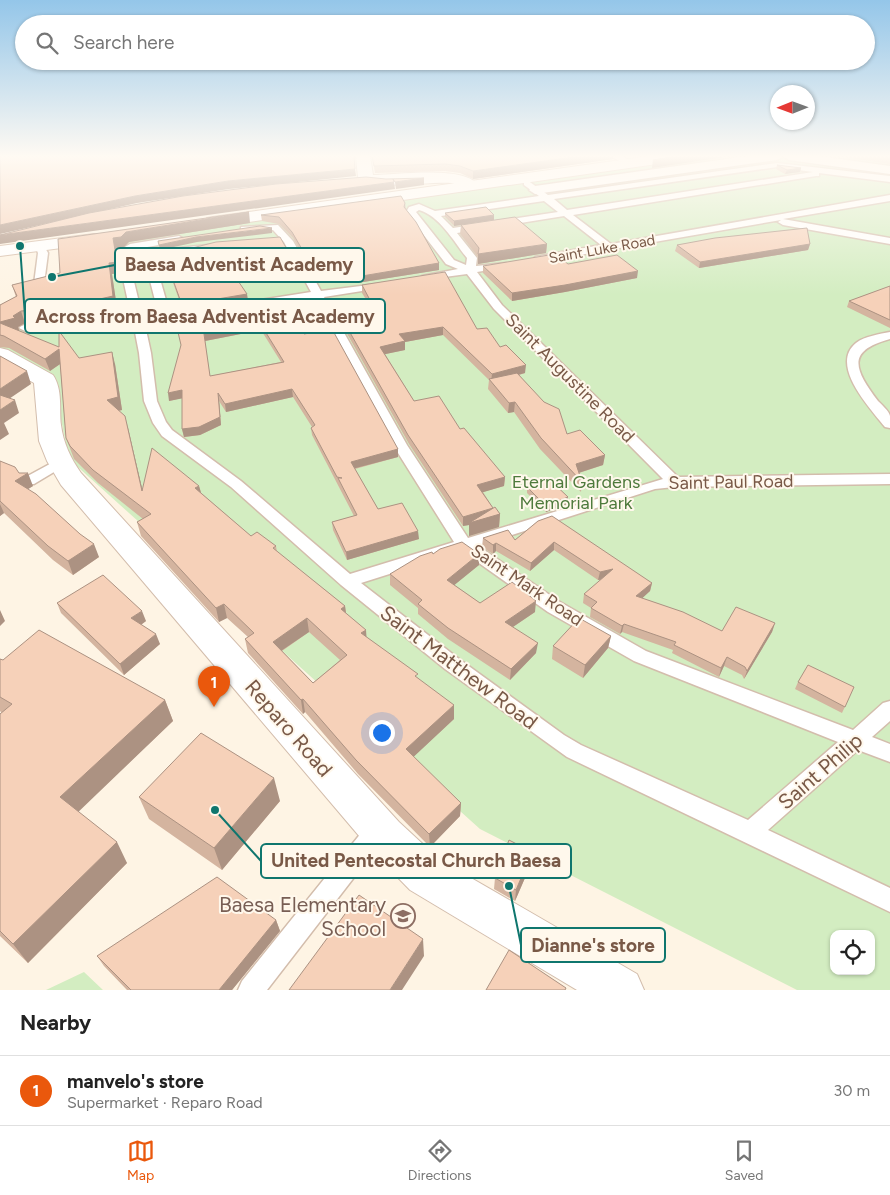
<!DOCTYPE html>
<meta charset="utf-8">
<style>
:root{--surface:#fff;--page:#f2f2f2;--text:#222;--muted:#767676;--line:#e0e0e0;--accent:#ea580c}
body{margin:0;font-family:Figtree,sans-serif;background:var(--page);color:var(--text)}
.controls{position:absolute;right:15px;bottom:15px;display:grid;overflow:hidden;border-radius:10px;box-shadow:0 1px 4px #0004}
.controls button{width:45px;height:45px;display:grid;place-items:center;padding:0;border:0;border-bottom:1px solid var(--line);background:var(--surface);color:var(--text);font:25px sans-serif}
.compass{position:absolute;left:770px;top:85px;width:45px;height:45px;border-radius:50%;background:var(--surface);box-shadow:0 1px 4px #0004;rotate:269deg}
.you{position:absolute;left:381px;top:732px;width:18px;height:18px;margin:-12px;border:4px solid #fff;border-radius:50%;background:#1a73e8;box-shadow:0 0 0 8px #1a73e833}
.badge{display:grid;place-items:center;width:32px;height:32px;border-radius:50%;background:var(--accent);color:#fff;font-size:16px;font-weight:700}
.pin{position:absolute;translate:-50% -41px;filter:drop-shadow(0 1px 2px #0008)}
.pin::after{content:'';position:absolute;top:26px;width:18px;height:15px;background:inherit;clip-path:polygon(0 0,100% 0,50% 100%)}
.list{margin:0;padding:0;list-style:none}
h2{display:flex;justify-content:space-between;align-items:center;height:65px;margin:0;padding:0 20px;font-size:21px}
h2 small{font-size:16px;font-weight:400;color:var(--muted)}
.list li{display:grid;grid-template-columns:32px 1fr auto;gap:15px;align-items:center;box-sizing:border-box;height:70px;padding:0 20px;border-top:1px solid var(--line)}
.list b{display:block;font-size:19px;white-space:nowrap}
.list p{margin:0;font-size:16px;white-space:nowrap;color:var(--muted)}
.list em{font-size:16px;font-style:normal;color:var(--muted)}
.icon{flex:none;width:28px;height:28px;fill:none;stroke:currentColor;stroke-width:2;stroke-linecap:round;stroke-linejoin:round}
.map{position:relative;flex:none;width:890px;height:990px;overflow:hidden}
.search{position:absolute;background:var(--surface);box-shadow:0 1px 4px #0004;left:15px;right:15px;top:15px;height:55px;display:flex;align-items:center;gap:12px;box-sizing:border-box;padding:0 18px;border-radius:28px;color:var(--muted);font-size:19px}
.sheet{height:135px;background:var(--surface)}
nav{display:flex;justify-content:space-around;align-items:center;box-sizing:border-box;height:70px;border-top:1px solid var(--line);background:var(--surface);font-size:14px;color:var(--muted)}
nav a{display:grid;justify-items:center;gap:2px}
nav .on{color:var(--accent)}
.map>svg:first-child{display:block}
.green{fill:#d3edc1;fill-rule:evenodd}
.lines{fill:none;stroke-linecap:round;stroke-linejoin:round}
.service-casing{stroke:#d3bdac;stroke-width:3}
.pedestrian-casing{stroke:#d3bdac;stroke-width:3}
.minor-casing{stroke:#d3bdac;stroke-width:2}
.tertiary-casing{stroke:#d3bdac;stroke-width:2}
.secondary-casing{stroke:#d6bda9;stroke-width:2}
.service{fill:#fff;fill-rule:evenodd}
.pedestrian{fill:#fff;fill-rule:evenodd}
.minor{fill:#fff;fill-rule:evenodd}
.tertiary{fill:#fff;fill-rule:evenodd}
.secondary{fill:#fff;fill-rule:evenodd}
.wall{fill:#d4b49f;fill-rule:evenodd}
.shaded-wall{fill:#ac9282}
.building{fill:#f6d1b9;stroke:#ac9282;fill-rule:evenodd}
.labels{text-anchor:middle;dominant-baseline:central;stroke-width:4;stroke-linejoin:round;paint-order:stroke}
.far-street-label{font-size:15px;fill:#795947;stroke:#fff8ec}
.street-label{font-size:18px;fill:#795947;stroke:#fff8ec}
.park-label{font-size:18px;fill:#4e7a3c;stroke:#fff8ec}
.near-street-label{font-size:21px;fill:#795947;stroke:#fff8ec}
.near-education-label{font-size:21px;fill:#785e54;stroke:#fff8ec;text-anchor:end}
.leader{fill:none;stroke:#0f766e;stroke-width:2}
.callout-dot{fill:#0f766e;stroke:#fff8ec;stroke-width:2}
.callout{fill:#fff8ec;stroke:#0f766e;stroke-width:2}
.callout-label{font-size:19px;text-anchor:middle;font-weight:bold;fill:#795947}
</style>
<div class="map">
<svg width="890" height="990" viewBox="0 0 890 990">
<rect width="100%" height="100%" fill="#fef4e4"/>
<path class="green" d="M717 156H845L890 163V990H797L480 829 69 459 53 379 0 351V325L96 243ZM834 934H871V971H834Z
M84 972 103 990H46Z"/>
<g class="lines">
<defs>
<path id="service" d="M611 156H622L635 164 628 166Z
M777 163 890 176V182L819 173V176H816L573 215 611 244 890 195V201L783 219 890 238V244L783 225 778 222 781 220 539 262 534 259 535 257 601 245 564 216 457 233 477 258 476 266 506 263V267L477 272 502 305 678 477 890 474V484L674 487 655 489 478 546 560 602 646 651 853 730 883 703 890 701V721L872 737 890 744V762L858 750 768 830 890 888V912L567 757 445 669 341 585 231 487 162 436 153 423 144 401 139 353 134 327 107 331 56 328 25 331 19 328C30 317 88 324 105 324 114 324 123 322 132 320L120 265 125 262 130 265 143 319 159 316 146 265 148 256 169 249 208 245V249L171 255 157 260 156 265 170 314 205 309 211 312 205 315 145 325 151 353 157 401 166 422 172 430 241 481 350 574 454 542 393 445 314 298 236 310 230 307 236 304 311 292 284 242 273 230 244 232 241 231V227L278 225 293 241 321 291 385 283 386 285 381 288 324 297 407 445 468 538 663 479 494 309 467 274 422 280V276L458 269 446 264 406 212 409 207 419 204 435 211 539 196 524 185V181L527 180 548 195ZM777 167 813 172 567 210 554 199ZM544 201 558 212 453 228 441 216ZM419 210C440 216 454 242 467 258L466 265 454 260 416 212ZM462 551 548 612 634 661 838 742 748 820 581 745 564 735 459 659 361 583Z
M179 236 184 239 182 241 130 250 125 247 130 244Z
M40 243 43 244 48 253 44 284 39 287 34 284 38 253 35 246Z
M890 332V339C846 351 854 369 878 401 882 405 889 411 890 416 890 420 890 425 890 428L885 427C870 408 829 365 856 343 865 336 880 334 890 332Z
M59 459 66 463 64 466 34 484H24L22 481 24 478Z
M378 819 386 822 389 829 386 836 267 990H238L242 981 370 822Z"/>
<path id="pedestrian" d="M748 156H783L777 160 535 194 529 190 535 186Z
M783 156H818L890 166V174L789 160Z"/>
<path id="minor" d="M356 156H370L373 175C396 175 464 165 478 185L470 190C463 188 458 184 451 183 433 181 367 191 358 178Z"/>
<path id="tertiary" d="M0 348 8 350 53 375C63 390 59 409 61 425 63 442 71 459 81 473L399 822 440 860 637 974 644 990H577L410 890 371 850 61 485 47 461 39 441 34 383 0 364Z"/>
<path id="secondary" d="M650 156H692L685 160 213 227 207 226 204 222 207 218 213 217Z
M94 234 100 235 103 239 100 243 0 256V246Z"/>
</defs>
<use href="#service" class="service-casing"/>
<use href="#pedestrian" class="pedestrian-casing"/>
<use href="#minor" class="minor-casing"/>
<use href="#tertiary" class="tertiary-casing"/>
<use href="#secondary" class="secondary-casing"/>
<use href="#service" class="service"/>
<use href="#pedestrian" class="pedestrian"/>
<use href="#minor" class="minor"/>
<use href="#tertiary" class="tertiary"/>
<use href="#secondary" class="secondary"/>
</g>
<path class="wall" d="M372 156H613V159L473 179 460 173 445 171 375 173Z
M835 156H890V164Z
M777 165 801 168 800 172 785 174 776 169Z
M405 203 406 209 439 263V270L357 283 336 257 307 263 293 238 279 224 262 221 261 215Z
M445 213 494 215V220L454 226 445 217Z
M250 223 129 242 123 248 116 249 120 273 112 274 117 308 64 320 25 323 18 327 19 330H18L79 358 115 364 122 410 119 411 128 428 142 489 199 486 201 493 251 536 276 546 277 552 345 606 346 614 366 637 418 678 454 719 413 757 461 803 460 816 430 847 358 774 305 712 303 714 248 653 245 639 248 637 227 618 219 622 141 536 137 522 143 519 98 483 74 459 71 451 66 438 60 364 50 371 9 348 0 347V305L16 297 12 285 60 273 58 239ZM309 632 340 660 313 683 282 651Z
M461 225 547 244 546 253 478 264V257L460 234Z
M810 244 808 250 699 268 675 251 677 245Z
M164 255 293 260 294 266 238 280 248 300 183 311 165 260Z
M568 264 637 278 565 292 512 301 483 273V266Z
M362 285 477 329 500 347 525 373 519 375 567 434 605 455 603 465 579 473 582 482 581 492 540 449 514 412 508 413 488 389 489 380 443 335 405 342V350L385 354 414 401 460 429 505 477 504 486 483 492 493 508 500 514 499 527 469 536V525L463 526 409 444 336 314 335 306 367 301 362 293Z
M890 286V328L847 307 849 301Z
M259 313 398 449V457L355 469 378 509 419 539 347 560 333 530 332 522 354 516 312 435 311 428 312 427 293 397 226 412 219 401 221 425 200 435 184 437 182 429V398L169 401 188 327 185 314ZM261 330 281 362 210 376 205 341Z
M0 461 19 473 33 486 28 489 99 557 73 575 53 560 4 513 0 516Z
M527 487 568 497 567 504 546 512 527 493Z
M538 521 652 583 650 591 642 598 722 631 775 623 772 632 744 679 742 675 724 666 719 677 672 653 673 650 622 632 620 634 590 617 591 608 583 603 584 594 601 580H598L554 550 530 571 496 551 493 554 482 547 483 538 515 540Z
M433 554 479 565 454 585 480 603 535 612 513 627 536 653 510 680 448 639 418 614V608L390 585V574Z
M57 603 146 621 141 625 160 644 124 675 61 613Z
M611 636 608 648 583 678 552 659 553 646Z
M0 659 3 660 165 700 173 721 78 811 127 863 28 963 0 936V714L2 713 0 711Z
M798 682 854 687 842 713 795 689Z
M139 797 280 801 222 870 149 819Z
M531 864 515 901 494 889 495 878Z
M276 920 280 931 232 990H127L104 966 97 956Z"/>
<path class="shaded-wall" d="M581 156H613V159L473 179V171Z
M681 156H732L652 168 653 160Z
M801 168 800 172 785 174 787 170Z
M355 169 356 176 229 189 137 203 0 234V225L135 196 228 181Z
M424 178V185L396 189 395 182Z
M394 182 395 189 0 244V235Z
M249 212 250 223 129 242 123 248 116 249 120 273 112 274 117 308 64 320 60 308 109 263 113 238 126 232Z
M494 215V220L454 226V221Z
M272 228V233L197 242 160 250 159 245 196 237Z
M547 244 546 253 478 264V254Z
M810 244 808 250 699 268 700 262Z
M336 250V257L307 263 306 256Z
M293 260 294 266 235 280 234 275Z
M439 263V270L357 283 356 277Z
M638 271 637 278 565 292 512 301V293Z
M247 294 248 300 183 311 182 305Z
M21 311 25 323 18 327 19 330 2 334 0 328V322Z
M260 323 261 330 205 341 211 383 204 334Z
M443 327V335L405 342V350L381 355 380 347 399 334Z
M59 349 63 362 50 371 45 359Z
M112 352 115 364 122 410 111 412 107 400Z
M526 365 525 373 491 382 492 374Z
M27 371 31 384 0 405V389Z
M292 389 293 397 226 412 225 404Z
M182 390 184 398 169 401 168 393Z
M218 393 219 401 221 425 200 435 184 437 182 429Z
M15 400 19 413 4 423 9 434 0 440V410Z
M515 402 514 412 508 413 509 403Z
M125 416 128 428 146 505 142 491Z
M398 449V457L352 469 351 462Z
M605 455 603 465 575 474 576 464Z
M28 473 33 486 20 494 15 481Z
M505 477 504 486 477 494V485Z
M199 486 203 499 195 488Z
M568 497 567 504 546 512V506Z
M0 504 4 513 0 516Z
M494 508 500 514 499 527 469 536V525L463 526V517Z
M418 531 419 539 347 560 346 552Z
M554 542V550L530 571 531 563Z
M496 543V551L493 554V545Z
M94 544 99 557 73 575 68 561Z
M479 554V565L447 591V580Z
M613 569 612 578 598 580 600 572Z
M652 583 650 591 635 605 636 596Z
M536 601 535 612 504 633 505 622Z
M224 604 227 618 219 622 216 608Z
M345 606 347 620 341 609Z
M0 610 5 621 0 626Z
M142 611 146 621 135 629 131 618Z
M307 618 309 632 275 655 273 642Z
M775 623 772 632 744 679 747 671Z
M624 624 622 632 620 634 622 626Z
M366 630 367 644 361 633Z
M156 634 160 644 124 675 120 664Z
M611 636 608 648 583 678 585 665Z
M538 643 536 653 510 680 511 669Z
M727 657 724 666 719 677 721 668Z
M303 699 305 712 303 714 301 700Z
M165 700 173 721 72 818 60 797Z
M454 705V719L407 763 406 749Z
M274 778 280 801 222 870 214 848Z
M461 803 460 816 430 847 429 834Z
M117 842 127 863 28 963 13 944Z
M532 852 531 864 515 901 516 890Z
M276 920 280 931 232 990H219Z
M423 939 424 956 402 990H390Z"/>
<path class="building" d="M0 156H354L355 169 228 181 135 196 0 225Z
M372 156H581L473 171 460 166 445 164 374 166Z
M676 156H681L653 160Z
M777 165 801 168 787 170Z
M366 177 386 179 424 178 395 182 393 179 394 182 0 235 89 213 183 196 276 184Z
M401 196 405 203 404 207 416 222 439 263 356 277 336 250 306 256 292 232 279 217 261 215Z
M486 207 494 215 454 221 445 213Z
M249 212 126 232 121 237 113 238 117 262 109 263 113 296 60 308 21 311 13 316 15 318 0 322V305L17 296 12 285 60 273 58 239Z
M515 217 547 244 478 254 479 248 461 225Z
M260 226 272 228 196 237 159 245 158 241Z
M807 228 810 244 700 262 677 245 715 238Z
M280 237 293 260 234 275 247 294 182 305 164 255 216 242Z
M555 254 568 264 617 255 638 271 565 285 512 293 483 266Z
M445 272 477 329 487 328 500 347 506 345 526 365 492 374 443 327 399 334 405 341 380 347 414 401 439 396 460 429 464 428 505 477 477 485 493 508 463 517 408 435 335 306 370 300 362 285Z
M890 286V320L849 301Z
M253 303 259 313 283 307 304 334 332 329 398 449 351 462 378 509 402 503 418 531 346 552 332 522 357 515 338 478H342L337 477 311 428 315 425 292 389 225 404 218 393 220 417 199 427 182 429V390L168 393 181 345 177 328 188 326 185 314ZM260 323 284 362 210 376 204 334Z
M0 323 59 347V331L79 358 112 352 118 397 107 400 125 416 142 491 152 448 199 486 195 488 251 536 257 532 276 546 273 548 345 606 341 609 366 630 361 633 418 674 415 676 454 705 406 749 461 803 429 834 356 760 303 699 301 700 245 639 254 633 224 604 216 608 137 522 151 514 93 470 70 446 66 438 59 349 45 359 4 336 0 335ZM307 618 347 655 313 683 273 642Z
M0 356 27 371 0 389Z
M517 373 544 402 559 409 567 434 580 430 605 455 576 464 582 482 541 438 515 402 509 403 489 379Z
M0 395 15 400 0 410Z
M0 461 15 467 19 473H28L15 481 36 494 80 534 94 544 68 561 48 546 0 501Z
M549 479 568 497 546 506 527 487Z
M495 507 500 514 469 523Z
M552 516 652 583 636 596 683 612 722 631 736 607 775 623 747 671 745 667 727 657 721 668 674 645 676 642 624 624 622 626 591 608 597 602 584 594 613 569 600 572 554 542 531 563 496 543 493 545 483 538 508 530 515 540 538 521Z
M462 542 479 554 447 580 480 603 512 582 536 601 505 622 538 643 511 669 448 628 418 604 422 600 390 574 420 556 432 552 433 554 440 549Z
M103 575 142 611 131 618 156 634 120 664 57 603Z
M579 618 611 636 585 665 553 646Z
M39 630 165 700 60 797 117 842 13 944 0 931V714L12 704 0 697V659L3 660Z
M808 665 854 687 845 707 798 682Z
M201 733 274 778 214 848 139 797Z
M509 840 532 852 516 890 495 878Z
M217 877 276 920 219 990H131L97 956Z
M359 895 423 939 390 990H289Z
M509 950 566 988 565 990H486Z"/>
<linearGradient id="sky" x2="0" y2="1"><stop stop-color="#94c6e9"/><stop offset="0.53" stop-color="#fffaf3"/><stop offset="1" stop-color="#fffaf3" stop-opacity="0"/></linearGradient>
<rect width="890" height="295" fill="url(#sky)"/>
<defs>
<symbol id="school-ring" viewBox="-11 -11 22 22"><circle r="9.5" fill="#fff8ec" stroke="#8d6e63" stroke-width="1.5"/><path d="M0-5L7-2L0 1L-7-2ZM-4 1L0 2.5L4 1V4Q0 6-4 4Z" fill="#8d6e63"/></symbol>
</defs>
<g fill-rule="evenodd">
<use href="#school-ring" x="389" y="902" width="28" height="28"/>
</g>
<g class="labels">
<g class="far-street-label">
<text transform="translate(602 249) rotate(-10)">Saint Luke Road</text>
</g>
<g class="street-label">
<text transform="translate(570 378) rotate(45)">Saint Augustine Road</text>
<text transform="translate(731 482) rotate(-1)">Saint Paul Road</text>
<text transform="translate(527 585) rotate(34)">Saint Mark Road</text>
</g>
<g class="park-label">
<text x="576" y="482">Eternal Gardens<tspan x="576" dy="21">Memorial Park</tspan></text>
</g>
<g class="near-street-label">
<text transform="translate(459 667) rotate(37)">Saint Matthew Road</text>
<text transform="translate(289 728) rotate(49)">Reparo Road</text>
<text transform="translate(820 771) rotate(-41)">Saint Philip</text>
</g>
<g class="near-education-label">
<text x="386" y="904">Baesa Elementary<tspan x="386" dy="24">School</tspan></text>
</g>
</g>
<path class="leader" d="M52 277L115 265M20 246L25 316M215 810L261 861M509 886L521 945"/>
<g class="callout-dot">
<circle cx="52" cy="277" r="5"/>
<circle cx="20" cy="246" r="5"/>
<circle cx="215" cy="810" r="5"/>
<circle cx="509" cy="886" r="5"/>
</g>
<g class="callout">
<rect x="115" y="248" width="249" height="34" rx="5"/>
<rect x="25" y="299" width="360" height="34" rx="5"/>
<rect x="261" y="844" width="310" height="34" rx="5"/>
<rect x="521" y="928" width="144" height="34" rx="5"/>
</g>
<g class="callout-label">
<text x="239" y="271">Baesa Adventist Academy</text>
<text x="205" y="323">Across from Baesa Adventist Academy</text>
<text x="416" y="867">United Pentecostal Church Baesa</text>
<text x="593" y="952">Dianne's store</text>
</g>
</svg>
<div class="controls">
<button><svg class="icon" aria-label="locate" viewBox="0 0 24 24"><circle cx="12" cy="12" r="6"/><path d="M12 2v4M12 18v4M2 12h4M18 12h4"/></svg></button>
</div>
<svg class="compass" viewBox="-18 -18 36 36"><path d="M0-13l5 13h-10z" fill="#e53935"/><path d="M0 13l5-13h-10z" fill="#767676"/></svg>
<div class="you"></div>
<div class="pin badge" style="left:214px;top:707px">1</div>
<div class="search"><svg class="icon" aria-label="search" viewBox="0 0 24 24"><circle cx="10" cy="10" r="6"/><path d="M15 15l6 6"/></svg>Search here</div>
</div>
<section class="sheet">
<h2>Nearby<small></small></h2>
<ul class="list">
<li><span class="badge">1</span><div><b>manvelo's store</b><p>Supermarket · Reparo Road</p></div><em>30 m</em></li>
</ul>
</section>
<nav>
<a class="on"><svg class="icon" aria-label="map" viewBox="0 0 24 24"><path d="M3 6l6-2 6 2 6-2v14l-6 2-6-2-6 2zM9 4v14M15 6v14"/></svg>Map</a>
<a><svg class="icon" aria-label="directions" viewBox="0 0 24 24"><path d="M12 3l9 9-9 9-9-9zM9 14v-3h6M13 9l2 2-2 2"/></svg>Directions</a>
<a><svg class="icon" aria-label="saved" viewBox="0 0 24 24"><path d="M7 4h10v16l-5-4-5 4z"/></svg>Saved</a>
</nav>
